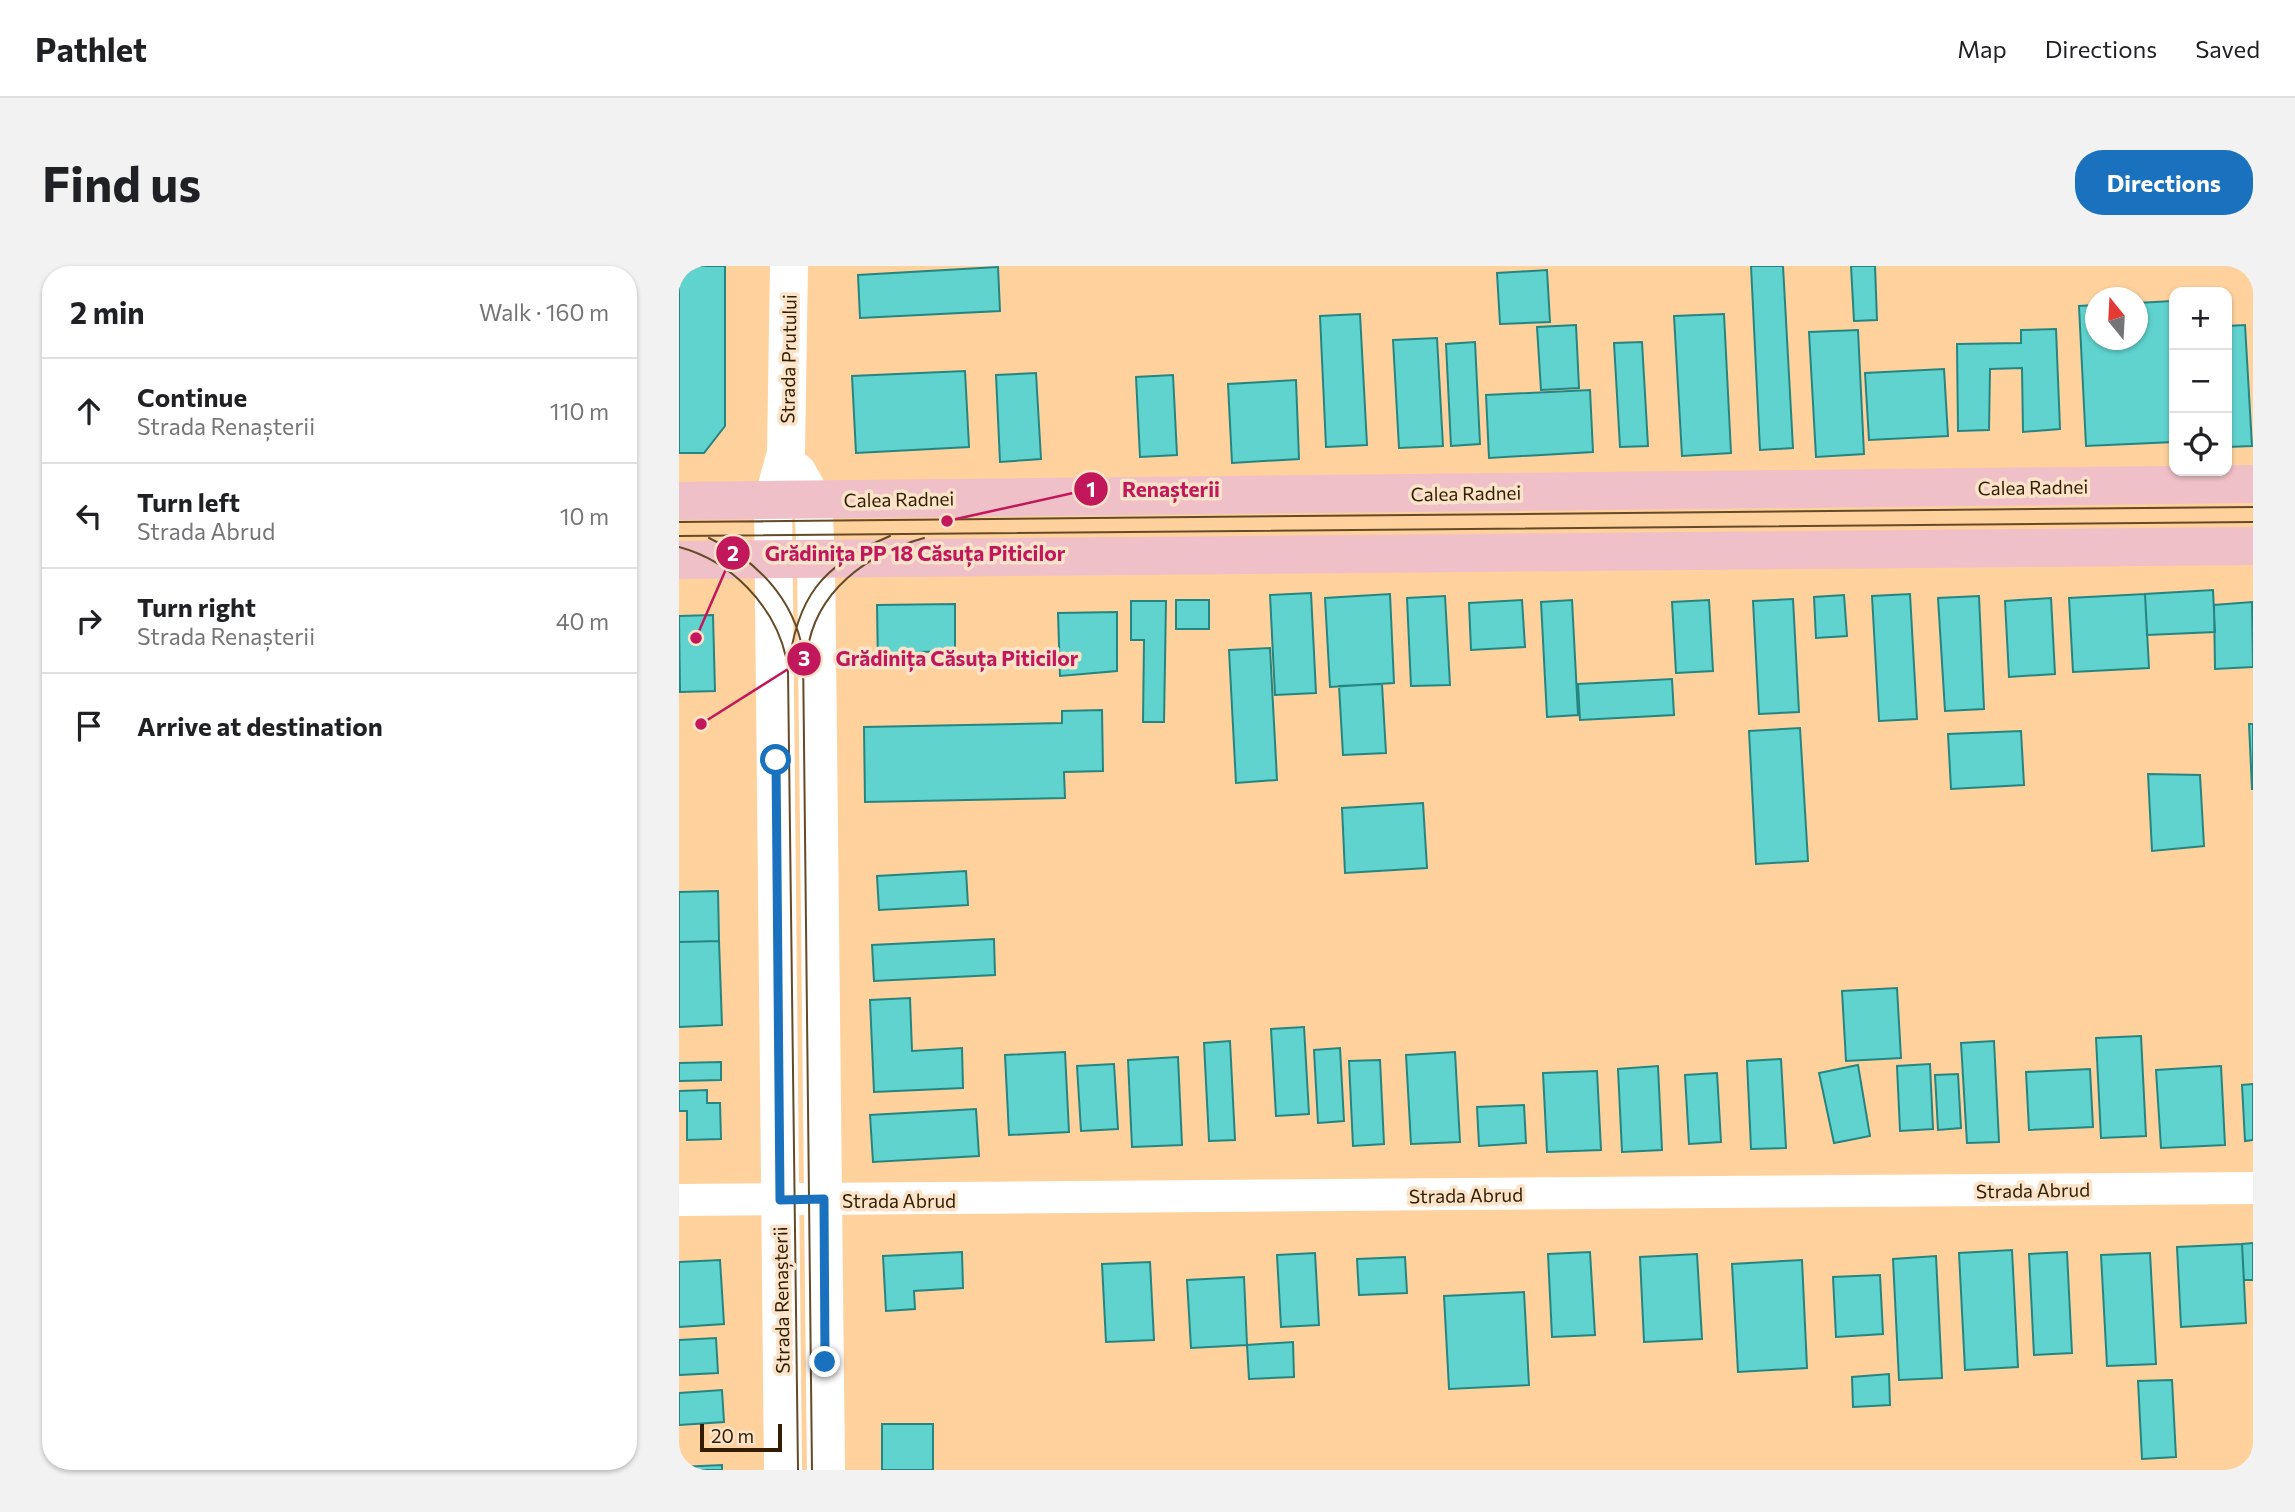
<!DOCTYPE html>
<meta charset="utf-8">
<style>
:root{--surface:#fff;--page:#f2f2f2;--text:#202124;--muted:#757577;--line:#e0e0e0;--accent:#1a72bf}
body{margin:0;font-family:Commissioner,sans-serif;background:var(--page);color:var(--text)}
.controls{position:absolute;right:21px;top:21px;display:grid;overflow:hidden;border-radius:14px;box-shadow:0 2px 5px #0004}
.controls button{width:63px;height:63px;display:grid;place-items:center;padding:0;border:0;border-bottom:2px solid var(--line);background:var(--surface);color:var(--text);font:35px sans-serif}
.compass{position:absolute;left:1406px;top:21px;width:63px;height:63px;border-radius:50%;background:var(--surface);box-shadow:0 2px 5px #0004;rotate:342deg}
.scale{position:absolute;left:21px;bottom:18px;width:82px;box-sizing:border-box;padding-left:7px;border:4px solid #321d00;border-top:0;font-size:19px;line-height:24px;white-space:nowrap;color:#321d00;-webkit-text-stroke:5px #fae3c9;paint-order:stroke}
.stop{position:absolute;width:21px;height:21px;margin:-16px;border:5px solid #1a72bf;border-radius:50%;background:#fff}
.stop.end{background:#1a72bf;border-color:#fff;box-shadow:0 2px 7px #0008}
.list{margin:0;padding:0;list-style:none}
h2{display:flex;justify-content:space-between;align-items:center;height:91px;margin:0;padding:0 28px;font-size:30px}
h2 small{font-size:23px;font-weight:400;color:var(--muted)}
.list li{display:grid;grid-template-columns:46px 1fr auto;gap:21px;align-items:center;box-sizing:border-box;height:105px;padding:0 28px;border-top:2px solid var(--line)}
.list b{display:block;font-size:26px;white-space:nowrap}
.list p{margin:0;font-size:23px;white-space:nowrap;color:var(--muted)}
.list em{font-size:23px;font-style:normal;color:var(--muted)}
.icon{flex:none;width:38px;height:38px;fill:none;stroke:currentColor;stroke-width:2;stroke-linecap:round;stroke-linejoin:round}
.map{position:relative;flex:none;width:1574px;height:1204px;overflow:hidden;border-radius:28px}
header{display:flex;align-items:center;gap:42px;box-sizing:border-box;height:98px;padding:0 35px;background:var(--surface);border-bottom:2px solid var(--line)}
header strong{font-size:33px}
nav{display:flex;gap:38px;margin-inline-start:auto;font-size:24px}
.intro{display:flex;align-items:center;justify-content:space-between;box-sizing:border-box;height:168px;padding:0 42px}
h1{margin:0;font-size:49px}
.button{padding:18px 32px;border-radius:28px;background:var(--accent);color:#fff;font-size:24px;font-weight:700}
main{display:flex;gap:42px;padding:0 42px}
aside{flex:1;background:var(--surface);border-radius:28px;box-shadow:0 2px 5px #0004}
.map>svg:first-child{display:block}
.building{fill:#60d3ce;stroke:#258581;stroke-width:2}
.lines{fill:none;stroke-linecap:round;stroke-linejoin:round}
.minor{stroke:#fff;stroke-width:32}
.tertiary{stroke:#fff;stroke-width:38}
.primary{stroke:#efc0c7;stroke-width:38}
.tram{stroke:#654a27;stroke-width:2}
.route{stroke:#1a72bf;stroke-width:9}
.labels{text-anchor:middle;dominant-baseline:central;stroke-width:7;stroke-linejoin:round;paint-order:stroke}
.street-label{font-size:19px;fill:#321d00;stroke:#fae3c9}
.leader{fill:none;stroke:#c2185b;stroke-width:2.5}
.callout-dot{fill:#c2185b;stroke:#fae3c9;stroke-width:2.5}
.mark-label{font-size:21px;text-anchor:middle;font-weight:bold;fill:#fff}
.callout-label{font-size:21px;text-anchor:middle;font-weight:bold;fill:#c2185b;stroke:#fae3c9;stroke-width:7;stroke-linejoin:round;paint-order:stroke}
</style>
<header>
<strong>Pathlet</strong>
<nav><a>Map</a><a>Directions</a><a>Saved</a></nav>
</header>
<div class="intro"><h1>Find us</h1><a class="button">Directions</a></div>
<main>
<aside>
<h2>2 min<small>Walk · 160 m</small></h2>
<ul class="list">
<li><svg class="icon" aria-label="ahead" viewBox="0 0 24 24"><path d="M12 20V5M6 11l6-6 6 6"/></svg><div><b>Continue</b><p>Strada Renașterii</p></div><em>110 m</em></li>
<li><svg class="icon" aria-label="left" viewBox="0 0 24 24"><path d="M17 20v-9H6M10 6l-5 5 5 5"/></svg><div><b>Turn left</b><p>Strada Abrud</p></div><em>10 m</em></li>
<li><svg class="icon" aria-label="right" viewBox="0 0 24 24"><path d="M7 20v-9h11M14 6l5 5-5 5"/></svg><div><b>Turn right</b><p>Strada Renașterii</p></div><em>40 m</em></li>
<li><svg class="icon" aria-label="arrive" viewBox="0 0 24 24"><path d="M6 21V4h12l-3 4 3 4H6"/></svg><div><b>Arrive at destination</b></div></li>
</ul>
</aside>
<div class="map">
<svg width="1574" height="1204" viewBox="0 0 1574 1204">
<rect width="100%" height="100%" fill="#ffd19c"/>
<path class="building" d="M0 0H46V160L25 187H0Z
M1072 0H1104L1114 182 1081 184Z
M1172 0H1196L1198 54 1175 55Z
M319 1 321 45 181 52 179 9Z
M868 4 871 56 821 58 818 7Z
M1493 35 1495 176 1407 180 1400 40 1416 39V74H1458V37Z
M681 48 688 179 647 181 641 50Z
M1045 48 1052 187 1003 190 995 50Z
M897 59 900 122 862 124 858 61Z
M1566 59 1573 180 1548 181V60Z
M1377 63 1381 163 1344 166 1343 102 1311 103 1310 164 1279 165 1278 78 1342 77V64Z
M1179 64 1185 188 1137 191 1130 66Z
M758 72 764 180 720 182 714 74Z
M796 76 801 178 772 180 767 78Z
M963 76 969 180 941 181 935 77Z
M1265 103 1269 170 1190 174 1186 107Z
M286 105 290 181 177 187 173 110Z
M357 107 362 193 321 196 317 109Z
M494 109 498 189 461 191 457 111Z
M617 114 620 193 553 197 549 118Z
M911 124 914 186 810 192 807 129Z
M1534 324 1536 366 1468 369 1466 328Z
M632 327 637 427 596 429 591 329Z
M711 328 715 417 651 421 646 332Z
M1231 328 1238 453 1200 455 1193 330Z
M1466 328 1470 402 1394 406 1390 332Z
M1165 329 1168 370 1137 372 1135 331Z
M766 330 771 419 732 420 728 332Z
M1300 330 1305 443 1266 445 1259 332Z
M1372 332 1376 408 1330 411 1326 335Z
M1114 333 1120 446 1080 448 1074 335Z
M497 334H530V363H497Z
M843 334 846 381 792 384 790 337Z
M893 334 899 449 868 451 862 336Z
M1030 334 1034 405 997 407 993 336Z
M452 335H487L485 456H464L465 374H452Z
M1573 336 1574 401 1536 403 1535 339Z
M276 338V385L241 386 242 401H199L198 339Z
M438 346V405L381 410 379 347Z
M34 349 36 425 1 426 0 350Z
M591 382 598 514 557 517 550 384Z
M993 413 995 449 901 454 899 418Z
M703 418 707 487 664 489 660 420Z
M423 444 424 505 385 506 386 532 186 536 185 461 383 457V445Z
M1570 458H1574V523H1573Z
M1121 462 1129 595 1077 598 1070 465Z
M1342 465 1345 519 1272 523 1269 468Z
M1469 508 1521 509 1525 580 1473 585Z
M744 537 748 602 666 607 663 542Z
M287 605 289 639 200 644 198 610Z
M39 625 40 675 0 676V626Z
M315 673 316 709 195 715 193 679Z
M40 675 43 759 0 761V676Z
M1218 722 1222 792 1167 795 1163 725Z
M231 732 233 785 283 782 284 822 195 826 191 734Z
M625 761 630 848 597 850 592 763Z
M1462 770 1467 870 1422 872 1417 772Z
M551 775 556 874 530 875 525 777Z
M1315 775 1320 876 1288 877 1282 777Z
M661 782 665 855 639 857 635 784Z
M386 786 390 866 330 869 326 789Z
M776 786 781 876 732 878 727 789Z
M499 791 503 879 453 881 449 794Z
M1102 793 1107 882 1072 883 1068 795Z
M701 794 705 878 674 880 670 795Z
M42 796V814L0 815V797Z
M435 798 439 863 402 865 398 800Z
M1251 798 1254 863 1221 865 1218 800Z
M1179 799 1191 870 1155 877 1140 807Z
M979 800 983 884 943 886 939 803Z
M1542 800 1546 879 1482 882 1477 804Z
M1411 803 1414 861 1350 864 1347 806Z
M918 805 922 884 868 886 864 807Z
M1038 807 1042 876 1010 878 1006 809Z
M1279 808 1282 862 1259 864 1256 809Z
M1574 818V874L1566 875 1563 819Z
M28 824V837H41L42 873 8 874V845H0V825Z
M845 839 847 877 800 880 798 841Z
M297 843 300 890 194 896 191 849Z
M1574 977V1014H1565L1563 978Z
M1563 978 1567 1057 1502 1061 1498 981Z
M1333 984 1339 1101 1286 1104 1280 987Z
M283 986 284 1022 235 1025 236 1043 207 1045 204 990Z
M911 986 916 1069 873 1071 869 988Z
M1388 986 1393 1087 1355 1089 1350 988Z
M636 987 640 1059 602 1061 598 989Z
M1471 987 1477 1098 1428 1100 1422 989Z
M1018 988 1023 1073 965 1076 961 991Z
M1257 990 1263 1112 1220 1114 1214 993Z
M726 991 728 1027 680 1029 678 993Z
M41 994 45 1058 0 1061V996Z
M1123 994 1128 1102 1059 1106 1053 998Z
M471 996 475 1074 427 1076 423 998Z
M1201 1009 1204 1068 1157 1071 1154 1011Z
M565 1011 568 1079 512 1082 508 1014Z
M845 1026 850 1119 770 1123 765 1030Z
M37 1072 39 1107 0 1109V1074Z
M614 1076 615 1111 570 1113 568 1079Z
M1210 1108 1211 1139 1174 1141 1173 1111Z
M1493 1114 1497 1191 1463 1193 1459 1115Z
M43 1124 45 1156 0 1159V1127Z
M203 1158H254V1204H203Z
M43 1199V1204H0V1201Z"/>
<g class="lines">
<path class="minor" d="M0 934 1574 922"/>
<path class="tertiary" d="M118 206 134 234 137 293 147 1204
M104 1204 94 234 107 187 110 0"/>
<path class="primary" d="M0 235 1574 218
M0 294 1574 280"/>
<path class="tram" d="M0 256 1574 241
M0 270 1574 256
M30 272C78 294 115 333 124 386L133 1204
M0 281C52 295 95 339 107 391
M128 387C136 325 188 288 245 272
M119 1204 109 405C117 332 142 299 211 270"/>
</g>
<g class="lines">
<path class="route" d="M97 494 101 934 145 933 146 1096"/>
</g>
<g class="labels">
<g class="street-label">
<text transform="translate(109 93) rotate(-89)">Strada Prutului</text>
<text transform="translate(1354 221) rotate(-1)">Calea Radnei</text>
<text transform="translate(787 227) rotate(-1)">Calea Radnei</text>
<text transform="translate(220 233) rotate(-1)">Calea Radnei</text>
<text transform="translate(1354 924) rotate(-1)">Strada Abrud</text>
<text transform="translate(787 929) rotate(-1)">Strada Abrud</text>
<text x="220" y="934">Strada Abrud</text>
<text transform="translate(102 1034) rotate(-91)">Strada Renașterii</text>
</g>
</g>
<path class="leader" d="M268 255L412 223M17 372L54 287M22 458L125 393"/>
<g class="callout-dot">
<circle cx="268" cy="255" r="7"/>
<circle cx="17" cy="372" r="7"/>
<circle cx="22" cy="458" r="7"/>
<circle cx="412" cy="223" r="18"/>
<circle cx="54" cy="287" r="18"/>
<circle cx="125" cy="393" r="18"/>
</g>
<g class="mark-label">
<text x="412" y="231">1</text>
<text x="54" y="295">2</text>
<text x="125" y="400">3</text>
</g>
<g class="callout-label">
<text x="492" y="231">Renașterii</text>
<text x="236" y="295">Grădinița PP 18 Căsuța Piticilor</text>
<text x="278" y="400">Grădinița Căsuța Piticilor</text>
</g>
</svg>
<div class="controls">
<button>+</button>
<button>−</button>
<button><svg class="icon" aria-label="locate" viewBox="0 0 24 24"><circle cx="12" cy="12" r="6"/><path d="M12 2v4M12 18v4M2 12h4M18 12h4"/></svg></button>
</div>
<svg class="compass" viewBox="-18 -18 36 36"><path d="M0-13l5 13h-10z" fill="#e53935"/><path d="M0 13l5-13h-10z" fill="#757577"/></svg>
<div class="scale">20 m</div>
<div class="stop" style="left:97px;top:494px"></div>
<div class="stop end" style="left:146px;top:1096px"></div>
</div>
</main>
